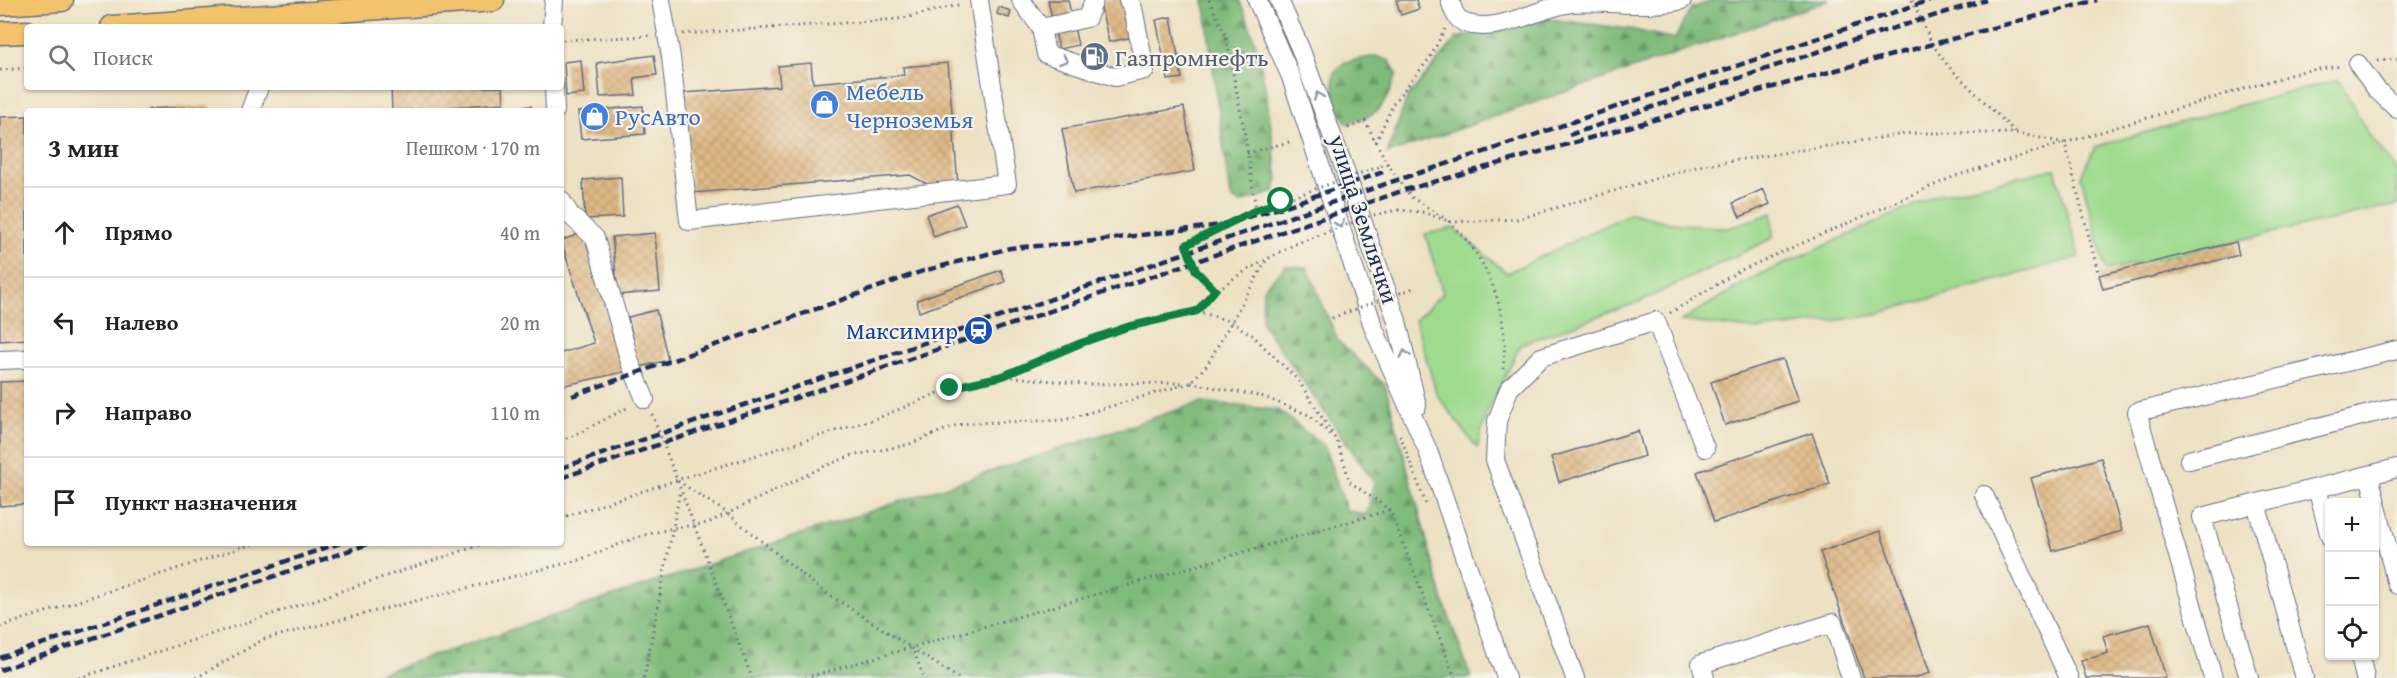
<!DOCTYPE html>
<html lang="ru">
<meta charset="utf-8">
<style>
:root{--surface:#fff;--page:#f2f2f2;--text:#222;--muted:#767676;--line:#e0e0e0}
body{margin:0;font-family:"Gentium Book Plus",serif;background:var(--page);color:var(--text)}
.controls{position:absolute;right:18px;bottom:18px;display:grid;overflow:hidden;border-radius:6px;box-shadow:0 2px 4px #0004}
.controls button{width:54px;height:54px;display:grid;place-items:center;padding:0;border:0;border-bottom:2px solid var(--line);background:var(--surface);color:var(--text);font:30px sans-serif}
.stop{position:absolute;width:18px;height:18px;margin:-14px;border:4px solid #0b8043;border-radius:50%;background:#fff}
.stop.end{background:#0b8043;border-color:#fff;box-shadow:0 2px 6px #0008}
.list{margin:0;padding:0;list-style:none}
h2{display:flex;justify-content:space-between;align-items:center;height:78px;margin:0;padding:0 24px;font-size:26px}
h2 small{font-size:20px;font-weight:400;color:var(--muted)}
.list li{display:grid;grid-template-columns:39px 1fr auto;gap:18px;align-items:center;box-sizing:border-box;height:90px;padding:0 24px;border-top:2px solid var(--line)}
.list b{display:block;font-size:22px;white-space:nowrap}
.list em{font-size:20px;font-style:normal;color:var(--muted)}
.icon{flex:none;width:33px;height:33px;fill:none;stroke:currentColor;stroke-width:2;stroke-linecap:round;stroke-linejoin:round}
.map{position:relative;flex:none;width:2397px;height:678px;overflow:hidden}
.search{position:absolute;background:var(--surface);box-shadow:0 2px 4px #0004;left:24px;top:24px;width:540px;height:66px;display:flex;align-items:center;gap:15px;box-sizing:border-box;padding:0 21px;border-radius:6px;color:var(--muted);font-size:22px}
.panel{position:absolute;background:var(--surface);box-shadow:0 2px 4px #0004;left:24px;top:108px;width:540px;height:438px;border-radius:6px}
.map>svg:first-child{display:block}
.grass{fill:#9fdb8f;stroke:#5d8576;stroke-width:1.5}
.forest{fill:url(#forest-firs);stroke:#4d756c;stroke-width:1.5}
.building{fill:url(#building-cross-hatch)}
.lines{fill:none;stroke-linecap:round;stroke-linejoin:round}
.minor-casing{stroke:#646d81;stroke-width:20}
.major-casing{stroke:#646d81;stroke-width:25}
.path{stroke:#646d81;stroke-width:3;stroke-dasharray:1.5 4.5;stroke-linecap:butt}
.minor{stroke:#fff;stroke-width:18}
.major{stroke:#f2c36a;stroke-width:22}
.rail{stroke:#1b2f5e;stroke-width:4.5;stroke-dasharray:9 4.5;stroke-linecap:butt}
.path-bridge{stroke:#646d81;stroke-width:3;stroke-dasharray:1.5 4.5;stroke-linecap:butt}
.oneway{stroke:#8d97ae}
.route{stroke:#0b8043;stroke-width:8}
.labels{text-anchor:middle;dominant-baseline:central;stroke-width:4.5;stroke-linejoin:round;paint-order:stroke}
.service-label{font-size:24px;fill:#4e5e75;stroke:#f7f3e8;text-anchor:start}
.shop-label{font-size:24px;fill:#366cbe;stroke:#f7f3e8;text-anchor:start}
.street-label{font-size:24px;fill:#1b2f5e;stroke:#f7f3e8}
.transit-label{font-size:24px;fill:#164399;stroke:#f7f3e8;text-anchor:end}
</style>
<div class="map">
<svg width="2397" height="678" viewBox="0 0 2397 678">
<defs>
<pattern id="forest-firs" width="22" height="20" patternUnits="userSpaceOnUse" patternTransform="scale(1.5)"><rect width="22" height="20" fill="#7fbb7a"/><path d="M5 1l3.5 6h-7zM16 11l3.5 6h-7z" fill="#679867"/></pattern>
<pattern id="building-cross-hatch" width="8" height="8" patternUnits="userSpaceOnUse" patternTransform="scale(1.5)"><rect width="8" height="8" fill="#dfb986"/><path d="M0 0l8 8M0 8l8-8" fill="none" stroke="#bf9f76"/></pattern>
</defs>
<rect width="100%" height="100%" fill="#f7f3e8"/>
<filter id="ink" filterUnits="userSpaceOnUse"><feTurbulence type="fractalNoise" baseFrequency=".0167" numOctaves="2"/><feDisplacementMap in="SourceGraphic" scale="12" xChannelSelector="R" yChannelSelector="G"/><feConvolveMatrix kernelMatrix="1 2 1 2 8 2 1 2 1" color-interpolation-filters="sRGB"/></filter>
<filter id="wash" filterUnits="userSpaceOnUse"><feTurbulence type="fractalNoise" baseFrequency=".008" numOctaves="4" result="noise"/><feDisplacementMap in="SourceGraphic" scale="24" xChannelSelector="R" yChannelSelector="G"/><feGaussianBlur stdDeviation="1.35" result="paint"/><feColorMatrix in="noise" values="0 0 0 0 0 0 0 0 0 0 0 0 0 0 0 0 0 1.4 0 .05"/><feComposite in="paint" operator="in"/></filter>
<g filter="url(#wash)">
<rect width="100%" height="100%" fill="#ede1c3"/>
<path class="grass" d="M2339 80 2367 132 2397 170V205L2106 270 2081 176 2095 147 2241 105Z
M2055 169 2079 257 1869 316 1760 330 1681 321 1753 278 1937 195Z
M1631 213 1671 223 1728 228 1772 213 1773 238 1639 302 1521 344 1486 415 1477 448 1437 395 1415 320 1443 293 1425 234 1453 228 1507 273Z"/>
<path class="forest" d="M1204 0H1239C1266 55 1269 120 1278 180L1274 192 1241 203 1232 199 1229 189Z
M1715 0H1830L1387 154 1407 98 1457 38 1534 17 1629 29 1675 39 1691 8Z
M1376 56 1390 61 1397 74C1383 106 1384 113 1348 124 1336 110 1332 90 1334 72L1345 62Z
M1286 266 1307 267 1338 341 1385 385 1442 597 1471 678H365L1201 402 1278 410 1324 446 1347 511 1367 514 1374 482 1262 323 1263 288Z"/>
<g id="blocks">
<path class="building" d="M1048 0H1068L1078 45 1059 49Z
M1099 0H1124L1133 37 1109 42Z
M1396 0H1416L1419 9 1401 15Z
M999 7 1011 11 1009 18 997 14Z
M1171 17 1182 78 1168 80 1156 20Z
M654 55 657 75 634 78 636 95 600 97 597 63Z
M581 60 584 94 566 96 564 62Z
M811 63 813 83 904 75 903 67 948 63 958 185 933 187 910 175 692 193 684 93 780 86 778 66Z
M391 87H503L504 103 451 107V111H421L420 109 392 111Z
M210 106V111H148V109Z
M531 106 532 111H500V108Z
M643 106 645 134 581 139 578 112Z
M1184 107 1195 171 1074 193 1062 129Z
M27 116V339L0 341V117Z
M621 177 623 217 585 219 583 180Z
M1763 189 1770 204 1740 217 1733 203Z
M957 204 965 225 934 237 926 215Z
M583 232 628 371 561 386V353L594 343 561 241Z
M655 233 660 291 618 295 612 237Z
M2236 242 2239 255 2103 289 2099 275Z
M1001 270 1005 282 919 312 917 300Z
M656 310 668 360 640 367 628 317Z
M1783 359 1798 401 1725 425 1711 382Z
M27 381V504L0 506V382Z
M1638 431 1645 456 1559 482 1551 457Z
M1812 433 1830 484 1714 522 1697 472Z
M2101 458 2122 531 2053 551 2031 478Z
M1880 531 1930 673 1914 678H1864L1820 552Z
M2150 623 2166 678H2086L2081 661 2108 653 2103 636Z"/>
</g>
</g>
<g filter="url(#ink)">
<use href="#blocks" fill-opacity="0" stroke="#646d81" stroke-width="1.5"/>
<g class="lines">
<defs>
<path id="minor" d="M661 0 671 57 689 221 1007 184 979 0
M1021 0 1041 28 1046 54 1115 77 1145 70 1133 8 1128 0
M1257 0 1291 77 1374 329 1428 451 1506 678
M1279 0 1300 48 1342 162 1397 321 1417 406
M1450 0C1454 14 1457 23 1473 25 1503 31 1541 7 1571 3 1609 0 1646 9 1682 0
M552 27 554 0
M1041 28 1087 18 1094 0
M2358 64 2377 90 2397 109
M554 87 555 111
M250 111 259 87
M561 200 571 216 595 238 630 362 645 399
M0 360 27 359
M2189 460 2397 407
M2369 475 2397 585
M2317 488 2330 537
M1984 495 2069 678
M2256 503 2304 678
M2360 656 2365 678
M1575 678 1495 460 1497 421 1509 389 1541 357 1656 321 1705 448
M1705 678 1701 664 1833 623 1851 678
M2213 678 2137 412 2397 350
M2249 678 2202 517 2397 468"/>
<path id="major" d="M0 4 62 0
M112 27 493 0
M0 33 27 32"/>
</defs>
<use href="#minor" class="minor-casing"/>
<use href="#major" class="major-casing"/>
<path class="path" d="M1209 0 1226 37 1245 135 1256 210
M1912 0 1932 44 1948 66 2016 133
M683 34 900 19 962 4
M563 40 649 36
M2378 61 2397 59
M0 70 27 68
M1348 128 1365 121 1387 163 1411 197 1444 218
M1376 142 1394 102 1430 58 1445 29
M1247 153 1293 141
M1381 166 1387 163
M1398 210 1422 212 1451 222 1518 219 1699 166 1911 133H2016L2065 143 2098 272
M1449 221C1490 261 1510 313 1503 370
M1215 290 1196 271 1186 245 1256 210 1281 201
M1197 311C1220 285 1236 276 1266 260
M1670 313 1739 271 1955 176 2303 71 2342 66
M1004 376 1081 343 1127 327 1197 311 1231 322 1252 335 1298 380 1334 436
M1191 383 1264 397 1309 415 1337 440 1350 482 1390 510 1455 678
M652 414 752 678
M1400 435 1427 507
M561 442 629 407
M678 481 727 513 819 588 958 678
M561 518 689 476 878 418 950 388 1003 376 1084 384 1184 383
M0 627 255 543
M914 652 924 678
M79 678 486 543
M196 678 264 639 579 560 641 536 673 528 708 523 825 466 850 456 907 445 954 426 969 423 1064 420 1190 383 1207 365 1267 259 1295 244
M644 678 680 491
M805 678 1390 510"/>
<use href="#minor" class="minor"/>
<use href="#major" class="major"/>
<path class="rail" d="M1569 135 1838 45 1986 0
M572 396 923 271 1010 248 1078 243 1221 225 1283 207 1383 172
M561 468 1400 179 1490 150 1930 0
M561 478 1405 190 1721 101 2097 0
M0 658 340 543
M0 670 371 543"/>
<path class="path-bridge" d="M1281 201 1381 166
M1295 244 1373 215 1398 210
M1332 318 1416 287"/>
</g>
<defs><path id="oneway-chevron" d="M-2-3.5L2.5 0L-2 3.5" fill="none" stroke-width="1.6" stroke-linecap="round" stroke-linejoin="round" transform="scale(1.5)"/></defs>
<g class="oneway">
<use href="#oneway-chevron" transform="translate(1064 60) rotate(19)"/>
<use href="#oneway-chevron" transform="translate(1318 96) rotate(-110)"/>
<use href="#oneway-chevron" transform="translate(1340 224) rotate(72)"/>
<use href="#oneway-chevron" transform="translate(1405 354) rotate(-103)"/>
</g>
</g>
<g class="lines" filter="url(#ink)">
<path class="route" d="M950 388 1003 376 1081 343 1127 327 1197 311 1215 290 1196 271 1186 245 1256 210 1281 201"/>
</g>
<defs>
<symbol id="fuel-disc" viewBox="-11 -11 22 22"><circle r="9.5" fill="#5c6f8a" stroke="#f7f3e8"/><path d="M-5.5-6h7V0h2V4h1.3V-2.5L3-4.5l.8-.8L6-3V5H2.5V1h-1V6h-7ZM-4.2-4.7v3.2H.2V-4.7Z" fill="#fff"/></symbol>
<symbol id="shop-disc" viewBox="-11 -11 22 22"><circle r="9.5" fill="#3f7fe0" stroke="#f7f3e8"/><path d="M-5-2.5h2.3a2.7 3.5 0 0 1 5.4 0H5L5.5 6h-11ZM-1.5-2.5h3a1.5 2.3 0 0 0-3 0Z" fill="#fff"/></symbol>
<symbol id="station-disc" viewBox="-11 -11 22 22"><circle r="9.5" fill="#1a4fb4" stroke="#f7f3e8"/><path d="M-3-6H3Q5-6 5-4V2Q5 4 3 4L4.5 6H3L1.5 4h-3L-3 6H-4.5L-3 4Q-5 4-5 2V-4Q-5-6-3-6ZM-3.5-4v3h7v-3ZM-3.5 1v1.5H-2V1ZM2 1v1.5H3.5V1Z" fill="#fff"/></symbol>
</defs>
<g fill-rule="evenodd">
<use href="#fuel-disc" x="1078" y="40" width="33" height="33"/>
<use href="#shop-disc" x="808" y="88" width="33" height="33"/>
<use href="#shop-disc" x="578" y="100" width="33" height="33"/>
<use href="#station-disc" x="962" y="314" width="33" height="33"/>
</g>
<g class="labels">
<g class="service-label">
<text x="1115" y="57">Газпромнефть</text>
</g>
<g class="shop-label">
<text x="846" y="91">Мебель<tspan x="846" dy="28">Черноземья</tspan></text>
<text x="615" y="116">РусАвто</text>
</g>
<g class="street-label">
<text transform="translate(1364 219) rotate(72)">улица Землячки</text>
</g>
<g class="transit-label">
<text x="958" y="330">Максимир</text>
</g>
</g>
</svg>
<div class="controls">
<button>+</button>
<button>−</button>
<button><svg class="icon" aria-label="locate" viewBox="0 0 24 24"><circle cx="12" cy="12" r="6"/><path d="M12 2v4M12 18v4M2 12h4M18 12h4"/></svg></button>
</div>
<div class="stop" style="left:1281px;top:201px"></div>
<div class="stop end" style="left:950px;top:388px"></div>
<div class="search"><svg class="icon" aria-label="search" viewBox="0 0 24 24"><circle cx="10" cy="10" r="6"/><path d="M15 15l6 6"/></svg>Поиск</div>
<section class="panel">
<h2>3 мин<small>Пешком · 170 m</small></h2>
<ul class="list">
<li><svg class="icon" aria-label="ahead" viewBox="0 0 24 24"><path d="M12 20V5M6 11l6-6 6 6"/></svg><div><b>Прямо</b></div><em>40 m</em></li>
<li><svg class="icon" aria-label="left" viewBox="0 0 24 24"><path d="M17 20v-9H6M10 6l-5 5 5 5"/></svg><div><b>Налево</b></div><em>20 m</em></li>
<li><svg class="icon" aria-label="right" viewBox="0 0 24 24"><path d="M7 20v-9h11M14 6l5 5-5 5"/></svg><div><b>Направо</b></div><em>110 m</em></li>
<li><svg class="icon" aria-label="arrive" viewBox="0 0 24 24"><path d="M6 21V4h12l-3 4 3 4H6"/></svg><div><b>Пункт назначения</b></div></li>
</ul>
</section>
</div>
